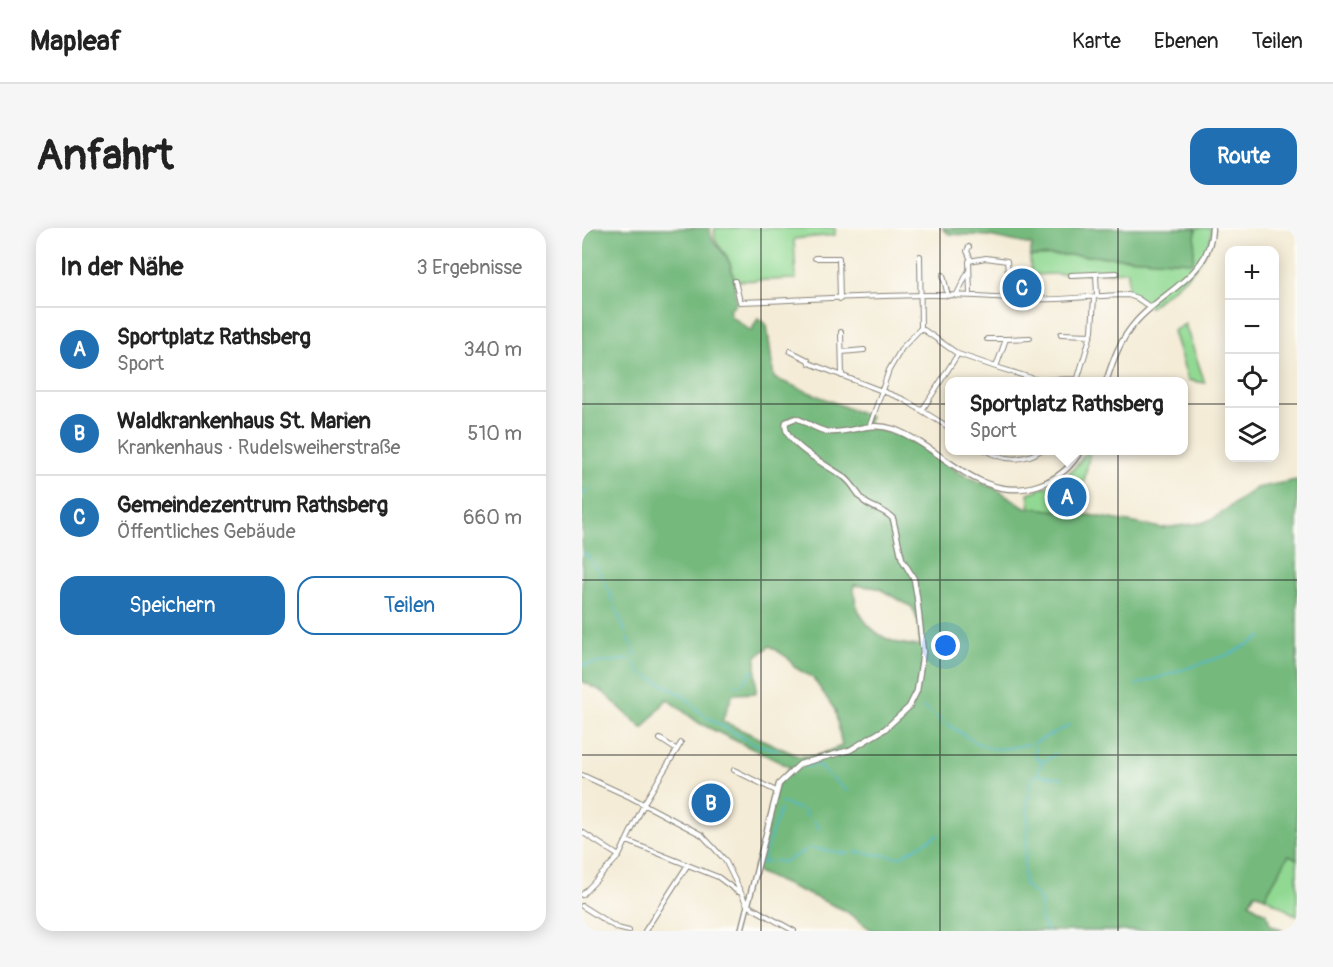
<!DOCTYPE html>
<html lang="de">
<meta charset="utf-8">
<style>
:root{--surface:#fff;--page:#f6f6f6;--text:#222;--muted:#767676;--line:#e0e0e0;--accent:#1f6fb2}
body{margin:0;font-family:Pangolin,sans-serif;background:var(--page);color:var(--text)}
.controls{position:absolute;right:18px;top:18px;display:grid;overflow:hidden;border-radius:12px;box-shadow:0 3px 15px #0003}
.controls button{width:54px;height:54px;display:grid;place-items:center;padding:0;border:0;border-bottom:2px solid var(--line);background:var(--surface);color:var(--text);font:30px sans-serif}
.you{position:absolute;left:364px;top:418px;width:21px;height:21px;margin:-15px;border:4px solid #fff;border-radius:50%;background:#1a73e8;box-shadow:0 0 0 9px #1a73e833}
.badge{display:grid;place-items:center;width:39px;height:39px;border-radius:50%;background:var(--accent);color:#fff;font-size:20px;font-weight:700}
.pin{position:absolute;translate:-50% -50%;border:3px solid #fff;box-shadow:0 2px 6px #0006}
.popup{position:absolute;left:363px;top:149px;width:243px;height:78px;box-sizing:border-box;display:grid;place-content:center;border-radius:12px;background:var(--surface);filter:drop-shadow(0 2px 4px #0005);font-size:20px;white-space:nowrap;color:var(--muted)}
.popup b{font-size:22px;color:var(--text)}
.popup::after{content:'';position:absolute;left:50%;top:100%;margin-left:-12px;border:12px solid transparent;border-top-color:var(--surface)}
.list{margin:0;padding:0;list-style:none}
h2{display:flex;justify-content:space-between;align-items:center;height:78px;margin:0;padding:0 24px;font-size:26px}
h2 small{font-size:20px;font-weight:400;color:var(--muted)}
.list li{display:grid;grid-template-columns:39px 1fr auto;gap:18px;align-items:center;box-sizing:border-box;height:84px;padding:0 24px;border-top:2px solid var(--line)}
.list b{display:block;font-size:22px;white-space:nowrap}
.list p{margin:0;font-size:20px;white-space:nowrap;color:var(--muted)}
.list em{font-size:20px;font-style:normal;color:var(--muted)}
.actions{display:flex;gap:12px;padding:18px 24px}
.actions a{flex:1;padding:14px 0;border:2px solid var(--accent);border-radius:18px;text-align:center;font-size:21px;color:var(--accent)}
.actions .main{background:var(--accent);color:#fff}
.icon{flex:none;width:33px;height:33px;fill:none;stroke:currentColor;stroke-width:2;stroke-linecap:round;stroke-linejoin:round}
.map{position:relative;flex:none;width:715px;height:703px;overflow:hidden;border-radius:18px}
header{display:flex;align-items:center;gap:36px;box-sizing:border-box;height:84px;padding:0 30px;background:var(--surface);border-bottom:2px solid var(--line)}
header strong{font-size:28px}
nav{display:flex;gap:33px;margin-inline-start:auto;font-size:21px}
.intro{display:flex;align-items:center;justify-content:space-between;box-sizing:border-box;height:144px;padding:0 36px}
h1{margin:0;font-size:42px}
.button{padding:15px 27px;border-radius:18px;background:var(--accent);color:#fff;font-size:21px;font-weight:700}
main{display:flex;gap:36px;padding:0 36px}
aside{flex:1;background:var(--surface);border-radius:18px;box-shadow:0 3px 15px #0003}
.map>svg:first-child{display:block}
.green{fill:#91d993;stroke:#567a58;stroke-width:1.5}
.forest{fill:#74b97d;stroke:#486a4c;stroke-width:1.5;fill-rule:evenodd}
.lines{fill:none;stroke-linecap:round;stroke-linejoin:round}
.stream{stroke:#50b8ce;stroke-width:1.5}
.minor-casing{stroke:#88847a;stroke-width:6}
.tertiary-casing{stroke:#88847a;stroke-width:7}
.minor{stroke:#fff;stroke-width:4}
.tertiary{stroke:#fff;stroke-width:4.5}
.grid{fill:none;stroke:#1c1c1c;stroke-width:1.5;stroke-opacity:0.55}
</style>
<header>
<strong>Mapleaf</strong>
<nav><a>Karte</a><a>Ebenen</a><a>Teilen</a></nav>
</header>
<div class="intro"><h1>Anfahrt</h1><a class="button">Route</a></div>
<main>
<aside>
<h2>In der Nähe<small>3 Ergebnisse</small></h2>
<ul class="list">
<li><span class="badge">A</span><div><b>Sportplatz Rathsberg</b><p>Sport</p></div><em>340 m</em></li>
<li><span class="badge">B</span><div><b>Waldkrankenhaus St. Marien</b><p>Krankenhaus · Rudelsweiherstraße</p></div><em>510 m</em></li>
<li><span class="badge">C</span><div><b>Gemeindezentrum Rathsberg</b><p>Öffentliches Gebäude</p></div><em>660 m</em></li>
</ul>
<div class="actions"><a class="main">Speichern</a><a>Teilen</a></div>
</aside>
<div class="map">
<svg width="715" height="703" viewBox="0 0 715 703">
<rect width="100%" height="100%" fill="#fdfcf7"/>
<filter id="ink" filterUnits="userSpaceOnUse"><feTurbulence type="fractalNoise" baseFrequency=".0167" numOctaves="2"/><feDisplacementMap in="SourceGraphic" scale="12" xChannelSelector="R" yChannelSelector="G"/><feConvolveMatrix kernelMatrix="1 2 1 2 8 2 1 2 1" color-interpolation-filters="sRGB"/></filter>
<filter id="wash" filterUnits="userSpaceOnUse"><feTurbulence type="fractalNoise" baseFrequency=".008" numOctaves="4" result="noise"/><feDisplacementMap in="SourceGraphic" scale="24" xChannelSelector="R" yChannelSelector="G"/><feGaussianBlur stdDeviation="1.35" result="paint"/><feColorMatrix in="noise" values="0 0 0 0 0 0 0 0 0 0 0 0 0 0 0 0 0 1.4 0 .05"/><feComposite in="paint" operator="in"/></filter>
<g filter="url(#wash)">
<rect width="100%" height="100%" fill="#f4ecd7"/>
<path class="green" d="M133 0H253V7L212 11 214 51 153 53C152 49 149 34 144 27 138 17 130 14 133 0Z
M614 0H630C628 38 594 57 568 79L546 64V43L449 47 448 28 490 27 611 34Z
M603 96 623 155 606 152 591 103Z
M505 223H508L496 285 448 280 446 265C472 258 491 247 505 223Z
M707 626 715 631V688L683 669Z"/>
<path class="forest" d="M0 0H128C128 14 137 18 144 28 152 42 154 60 154 76L147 81 149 88 169 103 176 90 185 97 192 150 288 189 285 194 287 199 325 210 378 245 414 261 443 279 496 285 580 300 620 295 632 290 674 260 715 252V631L707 627 683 669 673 665 667 675 685 686 688 696 701 703H291L262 682 171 642 183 608 194 559 208 539 117 495 85 471 61 501 21 464 0 453ZM272 357 296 360 330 379 337 395 338 417C302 419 271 394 272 357ZM188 418 206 430 212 439 231 450 253 482 260 518 233 528H216L140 493 151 466 174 465V429Z
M360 0H614L611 34 490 27 448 28 450 17 407 8 367 6Z"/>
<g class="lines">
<path class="stream" d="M0 267 8 261
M2 324 8 331
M10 334 14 341
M17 344 21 351
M23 355 26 361
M28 364 31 374
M33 378 35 382
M36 385 43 404
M45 409 50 419
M51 422 55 427
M53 435 60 448
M0 437 48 431
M65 448 101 467 121 487
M153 457H159L172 442
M554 457 648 426 680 409
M341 479 350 486
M354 488 362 494
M124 489 172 516 196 522
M365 496C402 519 402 527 447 516
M452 515 488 497
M462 533 474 526
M224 539 235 536 247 548
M458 547 480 550
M250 550 266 564
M447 562 449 551 456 546V541L461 534 453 529 452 518
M447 569V565
M199 575 218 581
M222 582 225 589
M231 592 238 601
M228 620 267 626
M273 624 318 629 356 607
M192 633 202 634 224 622
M180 635 187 633
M179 636 198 582
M442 639 446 595 445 570
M442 642V657L456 668 459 675 458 690 465 703"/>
</g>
</g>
<g filter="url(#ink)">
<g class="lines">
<defs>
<path id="minor" d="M387 19 385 23 389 32
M233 30H257L258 71
M514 46 515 68
M361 47 366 68
M489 47 535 45
M153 53 158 74C250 71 345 62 437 71 473 74 510 67 546 67L555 70 568 79
M388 67 387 33 404 30 425 33 428 68
M374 68 386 44
M339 100 376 126 414 139 456 152 495 151
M259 104 260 148
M479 106 509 107
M405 111H424
M208 123 226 132 227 135 321 171 368 200
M260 124 282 122
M414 139 424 111 448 110
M495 153 510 103 512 69
M341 181 376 126
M288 197 307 142 320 120 339 100 338 28
M403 222C421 233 442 234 459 222
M78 511 95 522
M152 542 194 563
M0 547 48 569 120 607 143 632 165 677 212 703
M0 604 37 628
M45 613 136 649 156 664
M0 667 37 628 64 572 99 515
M0 678 35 700 47 703
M63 703 105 638"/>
<path id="tertiary" d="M524 154C531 132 538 112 553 95 580 63 629 48 630 0
M159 703 197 556 218 536 268 522 303 501 327 479 335 463 341 424 335 369 332 351 320 331 311 291C304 282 292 281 283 274 275 267 271 255 262 249 248 239 198 214 204 194L214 190C225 194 235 203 248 204 270 205 288 193 311 201 361 219 398 277 457 257 475 251 490 238 499 222"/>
</defs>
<use href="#minor" class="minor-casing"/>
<use href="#tertiary" class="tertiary-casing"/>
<use href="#minor" class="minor"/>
<use href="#tertiary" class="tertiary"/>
</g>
</g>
<path class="grid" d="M179 0V703M358 0V703M536 0V703M0 176H648M692 176H715M0 352H715M0 527H715"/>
</svg>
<div class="controls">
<button>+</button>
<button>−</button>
<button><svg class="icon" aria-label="locate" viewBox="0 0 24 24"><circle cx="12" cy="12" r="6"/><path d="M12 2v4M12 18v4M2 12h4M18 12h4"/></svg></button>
<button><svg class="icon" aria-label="layers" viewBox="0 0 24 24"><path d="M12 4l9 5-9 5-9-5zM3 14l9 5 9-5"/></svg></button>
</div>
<div class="you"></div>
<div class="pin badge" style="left:485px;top:269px">A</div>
<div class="popup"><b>Sportplatz Rathsberg</b>Sport</div>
<div class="pin badge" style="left:129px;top:575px">B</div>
<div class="pin badge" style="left:440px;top:60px">C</div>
</div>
</main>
